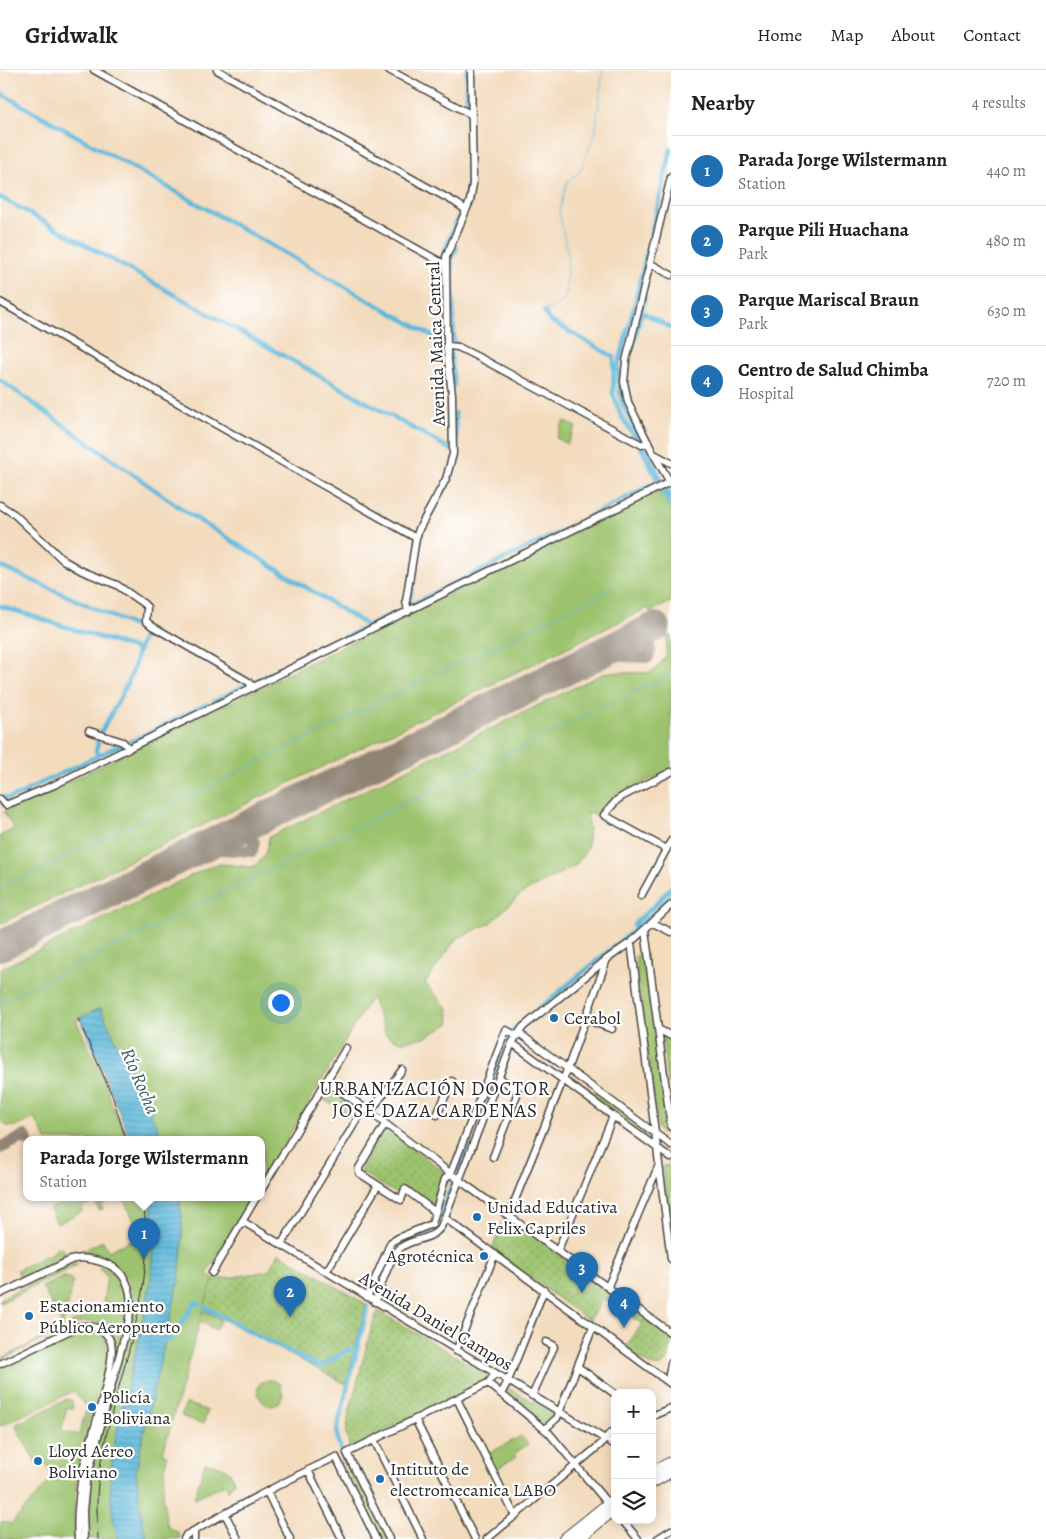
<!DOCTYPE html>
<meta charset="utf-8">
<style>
:root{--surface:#fff;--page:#f2f2f2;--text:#202124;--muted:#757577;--line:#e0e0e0;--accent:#1f6fb2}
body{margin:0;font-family:Alegreya,serif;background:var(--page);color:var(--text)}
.controls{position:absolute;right:15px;bottom:15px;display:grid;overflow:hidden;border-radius:10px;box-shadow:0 2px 12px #0003}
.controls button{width:45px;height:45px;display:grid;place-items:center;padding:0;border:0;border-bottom:1px solid var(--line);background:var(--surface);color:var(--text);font:25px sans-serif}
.you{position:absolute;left:280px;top:932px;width:18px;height:18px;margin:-12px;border:4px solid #fff;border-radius:50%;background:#1a73e8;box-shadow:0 0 0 8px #1a73e833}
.badge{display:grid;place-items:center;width:32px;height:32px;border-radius:50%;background:var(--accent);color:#fff;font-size:16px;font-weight:700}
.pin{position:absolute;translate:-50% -41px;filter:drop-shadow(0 1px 2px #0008)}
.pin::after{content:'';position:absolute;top:26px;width:18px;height:15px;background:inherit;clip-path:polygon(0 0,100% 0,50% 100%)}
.popup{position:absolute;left:23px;top:1066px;width:242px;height:65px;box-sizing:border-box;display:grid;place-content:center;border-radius:10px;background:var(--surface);filter:drop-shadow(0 1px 4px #0005);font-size:16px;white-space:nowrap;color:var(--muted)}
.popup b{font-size:19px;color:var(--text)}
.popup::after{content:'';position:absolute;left:50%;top:100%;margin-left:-10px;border:10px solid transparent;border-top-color:var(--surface)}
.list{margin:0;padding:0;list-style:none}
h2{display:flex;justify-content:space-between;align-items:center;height:65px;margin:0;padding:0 20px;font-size:21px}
h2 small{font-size:16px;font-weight:400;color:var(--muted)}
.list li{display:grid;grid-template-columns:32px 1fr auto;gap:15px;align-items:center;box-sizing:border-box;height:70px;padding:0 20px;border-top:1px solid var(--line)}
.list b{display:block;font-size:19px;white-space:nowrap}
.list p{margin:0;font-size:16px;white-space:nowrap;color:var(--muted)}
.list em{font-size:16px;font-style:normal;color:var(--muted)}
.icon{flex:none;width:28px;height:28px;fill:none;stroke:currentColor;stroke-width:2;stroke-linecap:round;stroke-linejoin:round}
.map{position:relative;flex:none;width:671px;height:1469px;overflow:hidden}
header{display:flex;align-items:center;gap:30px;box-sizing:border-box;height:70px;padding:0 25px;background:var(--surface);border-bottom:1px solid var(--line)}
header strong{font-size:24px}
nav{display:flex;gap:28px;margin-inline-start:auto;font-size:18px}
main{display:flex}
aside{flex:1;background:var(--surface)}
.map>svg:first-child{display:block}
.grass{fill:#9dc36e;stroke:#64774c}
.park{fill:url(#park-dots);stroke:#64774c}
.water{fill:url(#water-rules);stroke:#447282}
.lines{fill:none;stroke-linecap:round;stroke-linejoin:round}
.stream{stroke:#5cb8da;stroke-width:1}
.canal{stroke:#5cb8da;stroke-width:4.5}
.taxiway{stroke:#8f8374;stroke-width:12}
.runway{stroke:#8f8374;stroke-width:30}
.minor-casing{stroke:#494541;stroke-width:9}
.highway-casing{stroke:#494541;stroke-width:12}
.minor{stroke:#fff;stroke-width:6}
.highway{stroke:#fff;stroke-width:10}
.tram{stroke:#2b2b2b;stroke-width:1}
.poi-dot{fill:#1f6fb2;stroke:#fff;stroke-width:2}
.labels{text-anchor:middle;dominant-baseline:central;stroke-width:4.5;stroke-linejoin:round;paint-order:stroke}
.street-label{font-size:18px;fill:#2b2b2b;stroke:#fff}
.poi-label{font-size:18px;fill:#2b2b2b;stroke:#fff;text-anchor:start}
.water-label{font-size:19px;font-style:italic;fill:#3c5c68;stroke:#fff}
.neighbourhood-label{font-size:19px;letter-spacing:1px;fill:#2b2b2b;stroke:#fff}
</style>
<header>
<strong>Gridwalk</strong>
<nav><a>Home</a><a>Map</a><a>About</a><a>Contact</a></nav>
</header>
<main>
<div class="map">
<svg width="671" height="1469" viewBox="0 0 671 1469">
<defs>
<pattern id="park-dots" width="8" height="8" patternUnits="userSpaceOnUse" patternTransform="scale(1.25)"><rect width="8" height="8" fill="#9dc36e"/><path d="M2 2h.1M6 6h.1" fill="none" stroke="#809f5b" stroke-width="1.8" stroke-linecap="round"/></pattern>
<pattern id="water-rules" width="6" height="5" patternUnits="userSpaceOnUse" patternTransform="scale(1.25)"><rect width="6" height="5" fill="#5cb8da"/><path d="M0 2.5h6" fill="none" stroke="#4c96b1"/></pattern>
</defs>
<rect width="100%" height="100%" fill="#fff"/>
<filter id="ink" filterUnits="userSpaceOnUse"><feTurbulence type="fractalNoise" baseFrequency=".02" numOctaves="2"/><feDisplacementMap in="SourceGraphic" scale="10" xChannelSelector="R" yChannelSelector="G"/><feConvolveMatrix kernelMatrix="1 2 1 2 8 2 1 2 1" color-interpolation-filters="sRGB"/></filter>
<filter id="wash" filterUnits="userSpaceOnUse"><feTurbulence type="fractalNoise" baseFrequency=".0096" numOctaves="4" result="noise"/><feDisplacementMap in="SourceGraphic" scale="20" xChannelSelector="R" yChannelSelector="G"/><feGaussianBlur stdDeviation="1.12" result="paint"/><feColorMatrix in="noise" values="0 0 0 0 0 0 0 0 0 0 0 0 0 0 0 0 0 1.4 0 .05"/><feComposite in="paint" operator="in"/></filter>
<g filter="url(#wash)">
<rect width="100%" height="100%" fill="#f3dbbd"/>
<path class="grass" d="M564 351 576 357 567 374 556 368Z
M660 420 671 439V532L650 542 648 538 0 854V766L14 759 4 742 82 705Z
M671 565V700C649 711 611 724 600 748L592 744H586L589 757 587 779 576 795 521 824 490 853 456 869 425 913 448 939 450 953 426 967 400 972 386 965 372 929H370L262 1111V1070H163L100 938 76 950 104 1010 115 1043 130 1070H46L35 1048C24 1053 8 1064 0 1049V899L213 795 222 794 252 797C265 791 267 780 269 767L600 605 609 602 649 603 656 599 666 586 667 567Z
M641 882 646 884 670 1061 668 1064 661 1063 658 1059 635 887Z
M570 1005 651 1064V1070L568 1009Z
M666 1095 671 1096V1173L662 1097Z
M66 1128H113L101 1134 103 1139 99 1140 94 1131 81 1137 83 1141 57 1154 50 1139 67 1130Z
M123 1128H150C156 1158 154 1186 150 1216 143 1248 135 1281 128 1313 115 1366 102 1415 118 1469H86C84 1395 111 1323 131 1253 138 1222 130 1197 98 1187 91 1184 83 1185 75 1184L103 1171 109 1181 141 1165Z
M179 1128H251L207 1204 214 1208 201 1246 204 1241 221 1250 216 1260 200 1251 163 1383 167 1386C163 1413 161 1431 168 1457L179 1463 180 1469H147L142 1450 136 1403 141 1375 179 1210 182 1177V1148Z
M57 1177C86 1184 33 1203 27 1206L26 1204 20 1207 17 1200 56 1181 55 1178Z
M72 1193 79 1194 0 1233V1229Z
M99 1197C125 1200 128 1223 127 1244 119 1232 111 1238 103 1231L107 1207Z
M64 1207 70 1208 73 1213 63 1254 60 1261 0 1291V1289L59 1260 61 1253 44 1220 42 1217Z
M108 1237C118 1238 124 1241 126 1251L101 1344C107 1320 133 1253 87 1252 79 1252 72 1257 65 1258L71 1253Z
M89 1258C103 1263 108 1270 109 1285L87 1356C87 1373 81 1389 78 1406 74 1427 73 1448 75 1469H0V1453L3 1451 11 1454 48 1413 54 1409 45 1392 38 1396 16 1357 17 1354 67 1329 72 1331 73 1339 67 1338 61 1361 79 1365 85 1343H87L85 1336 74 1321 0 1356V1297L74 1261Z
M273 1310 280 1314 283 1325C272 1357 238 1309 273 1310Z
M186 1333 208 1341 203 1354 181 1346Z
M521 1366 528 1374 514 1384 516 1387 495 1400 486 1383H490Z
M205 1393C218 1395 231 1397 234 1412L228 1421 226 1414 194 1428Z"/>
<path class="park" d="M662 966H666L671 968V1017L667 1012Z
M327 1016 360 1038 361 1040 355 1048 319 1027Z
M386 1059 446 1103 434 1136 404 1117 399 1124H397L361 1102V1098L383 1060Z
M505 1145 671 1266C671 1278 671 1291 660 1297L649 1295 625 1278 642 1254 604 1228 589 1251 492 1180Z
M279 1183 366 1234 346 1314 203 1239 214 1208 216 1210 268 1201Z
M378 1241 479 1300 486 1304 487 1308 484 1312 350 1378 346 1363 349 1343 372 1256Z
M508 1318 553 1343 554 1346 546 1354H543L507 1325 506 1322Z
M346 1386 388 1469H380L341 1389Z"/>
<path class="water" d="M100 938 160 1063 163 1070H131C113 1030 99 988 80 948Z
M150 1128H179L182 1148V1177L179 1210 141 1375 136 1403 142 1450 147 1469H118C104 1423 112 1379 123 1334 139 1266 163 1197 150 1128Z"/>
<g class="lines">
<path class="stream" d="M544 241 560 234 566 225 568 184 559 142 567 112 579 103 595 64 603 0
M433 606 617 516
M497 689 671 604
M0 819 427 609
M0 933 487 693"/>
<path class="canal" d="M467 0V40
M0 23 445 273V269
M670 124H671
M0 127 452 380
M464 134 468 113V45
M457 178 452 189 454 272 460 276
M442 190 443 184 461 141
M544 241 549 250 614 287 613 324 621 346 636 369
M642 242 671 258
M633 277 645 227
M450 279 454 315
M0 310 189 444 368 556
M448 411 457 383 455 343
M662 411 623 335 620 325 618 297 635 233 671 79
M445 418 422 459 410 529V532L412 534 564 460 658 411 641 378
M666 419 671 427
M662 420 671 436
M0 496 143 560 144 563 138 582
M0 536 136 579C141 596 110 645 101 662
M254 612 396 542
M214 631 246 615
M130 672 207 634
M98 685 96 681 99 667
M4 727 5 729 25 723 27 720 118 676H122
M636 859 634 855 635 853 656 834 671 817
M458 1101 508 966 513 960 656 842 671 826
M373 1223C380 1208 388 1177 404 1170 415 1165 427 1166 436 1157L454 1110
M205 1237 260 1267 320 1297 346 1281 357 1279
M160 1270 166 1271 172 1268 194 1234 196 1232 200 1234
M344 1388 338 1372 337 1359 368 1236"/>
<path class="taxiway" d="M597 585 648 587 650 579 649 576
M201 778 252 781 254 772
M0 1078 25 1066 27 1070"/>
<path class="runway" d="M0 876 655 557"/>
</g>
</g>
<g filter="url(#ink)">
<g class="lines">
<defs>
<path id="minor" d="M94 0 446 195
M217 0 456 133 466 140
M389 0 472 45
M671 107 626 291 624 312 628 332 653 383 671 414
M651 194 671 205
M0 232 416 468
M448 276 458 277 482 289 642 375 648 372
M654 384 671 393
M0 435 14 444 63 490 82 501 117 515 144 534 147 537 146 551 152 556 249 612 253 618
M408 542 406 531 416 468 419 459 446 409 453 384 452 324 447 282 446 187 470 131 473 114 471 0
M89 661 123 672 129 679
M0 729 6 735 54 715 670 412
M666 779 604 745 617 730 625 725 671 702
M641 826 671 771
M653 853 671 862
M645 860 671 1057
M631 872 671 1189
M585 949 612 959
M658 959 671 966
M519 963 671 1075
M512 973 671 1088
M326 1011 370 1042 459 1110 671 1263
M370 1042 402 1000
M437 1045 452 1011
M385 1054 359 1098V1103L401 1130 405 1119 435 1142
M493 1087 518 1022 499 1007
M262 1119 346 978
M509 1145 567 1000 607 889
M445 1148 671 1314
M242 1151 615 1375
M281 1175 364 1038
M558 1180 613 1046
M326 1202 378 1115
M212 1203 256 1128
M608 1216 658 1097
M0 1224 71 1190C79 1187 87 1188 94 1190 129 1197 135 1223 128 1253L86 1412 83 1441 84 1469
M367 1227 391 1172 400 1167 432 1154 445 1109 451 1103 506 960 517 966
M375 1232C381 1218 390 1183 403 1176 416 1168 431 1170 441 1157L512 973 523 957 607 889 631 872 671 835
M456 1281 495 1184
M671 1293 669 1305 671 1314
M0 1294 77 1257C91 1254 106 1258 111 1273 117 1290 89 1373 84 1396 79 1421 76 1444 78 1469
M578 1297 615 1324
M488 1313 549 1363 610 1436
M501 1324 508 1311 544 1220
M532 1326 554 1277 553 1275 546 1272
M457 1329 515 1446
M652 1346 671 1338
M415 1349 475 1469
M545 1359 557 1348 593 1257
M374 1370 423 1469
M308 1400 342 1469
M267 1422 290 1469
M225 1444 238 1469
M622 1450 638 1469
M194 1461V1469
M184 1469 186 1465C236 1438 285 1410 336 1387L376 1469
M389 1469 347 1383 488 1313 495 1304
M487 1469 600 1375 610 1363 615 1361
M657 1469 671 1460"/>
<path id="highway" d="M652 1402 671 1392
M652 1413 671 1402
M564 1469 615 1428
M579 1469 615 1439"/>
</defs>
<use href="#minor" class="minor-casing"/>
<use href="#highway" class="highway-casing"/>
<use href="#minor" class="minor"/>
<use href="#highway" class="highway"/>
<path class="tram" d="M78 949 112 1025 126 1070
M98 1469C97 1447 96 1426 99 1404 112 1312 161 1222 142 1128"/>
</g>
</g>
<g class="poi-dot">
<circle cx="554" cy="948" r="5"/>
<circle cx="477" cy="1147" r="5"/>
<circle cx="484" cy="1186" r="5"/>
<circle cx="29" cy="1246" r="5"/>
<circle cx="92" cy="1337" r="5"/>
<circle cx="38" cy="1391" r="5"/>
<circle cx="380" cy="1409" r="5"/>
</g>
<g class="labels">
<g class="street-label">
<text transform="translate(436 274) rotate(-92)">Avenida Maica Central</text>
<text transform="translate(436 1251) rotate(31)">Avenida Daniel Campos</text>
</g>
<g class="poi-label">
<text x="564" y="948">Cerabol</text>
<text x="487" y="1137">Unidad Educativa<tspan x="487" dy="21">Felix Capriles</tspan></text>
<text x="474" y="1186" text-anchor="end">Agrotécnica</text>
<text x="39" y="1236">Estacionamiento<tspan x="39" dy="21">Público Aeropuerto</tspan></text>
<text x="102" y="1327">Policía<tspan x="102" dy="21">Boliviana</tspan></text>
<text x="48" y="1381">Lloyd Aéreo<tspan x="48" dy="21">Boliviano</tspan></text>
<text x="390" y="1399">Intituto de<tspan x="390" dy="21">electromecanica LABO</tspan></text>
</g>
<g class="water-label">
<text transform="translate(140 1011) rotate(67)">Río Rocha</text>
</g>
<g class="neighbourhood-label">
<text x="435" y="1019">URBANIZACIÓN DOCTOR<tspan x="435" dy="22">JOSÉ DAZA CARDENAS</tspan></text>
</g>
</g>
</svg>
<div class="controls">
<button>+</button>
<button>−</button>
<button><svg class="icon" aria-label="layers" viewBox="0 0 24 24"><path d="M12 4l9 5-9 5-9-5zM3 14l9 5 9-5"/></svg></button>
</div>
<div class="you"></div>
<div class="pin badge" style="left:144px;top:1189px">1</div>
<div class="popup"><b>Parada Jorge Wilstermann</b>Station</div>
<div class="pin badge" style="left:290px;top:1247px">2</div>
<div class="pin badge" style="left:582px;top:1223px">3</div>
<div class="pin badge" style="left:624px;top:1258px">4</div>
</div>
<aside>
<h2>Nearby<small>4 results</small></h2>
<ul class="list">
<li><span class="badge">1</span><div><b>Parada Jorge Wilstermann</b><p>Station</p></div><em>440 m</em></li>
<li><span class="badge">2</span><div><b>Parque Pili Huachana</b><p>Park</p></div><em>480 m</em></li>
<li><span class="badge">3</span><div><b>Parque Mariscal Braun</b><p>Park</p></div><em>630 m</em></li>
<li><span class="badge">4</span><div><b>Centro de Salud Chimba</b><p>Hospital</p></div><em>720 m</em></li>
</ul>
</aside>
</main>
